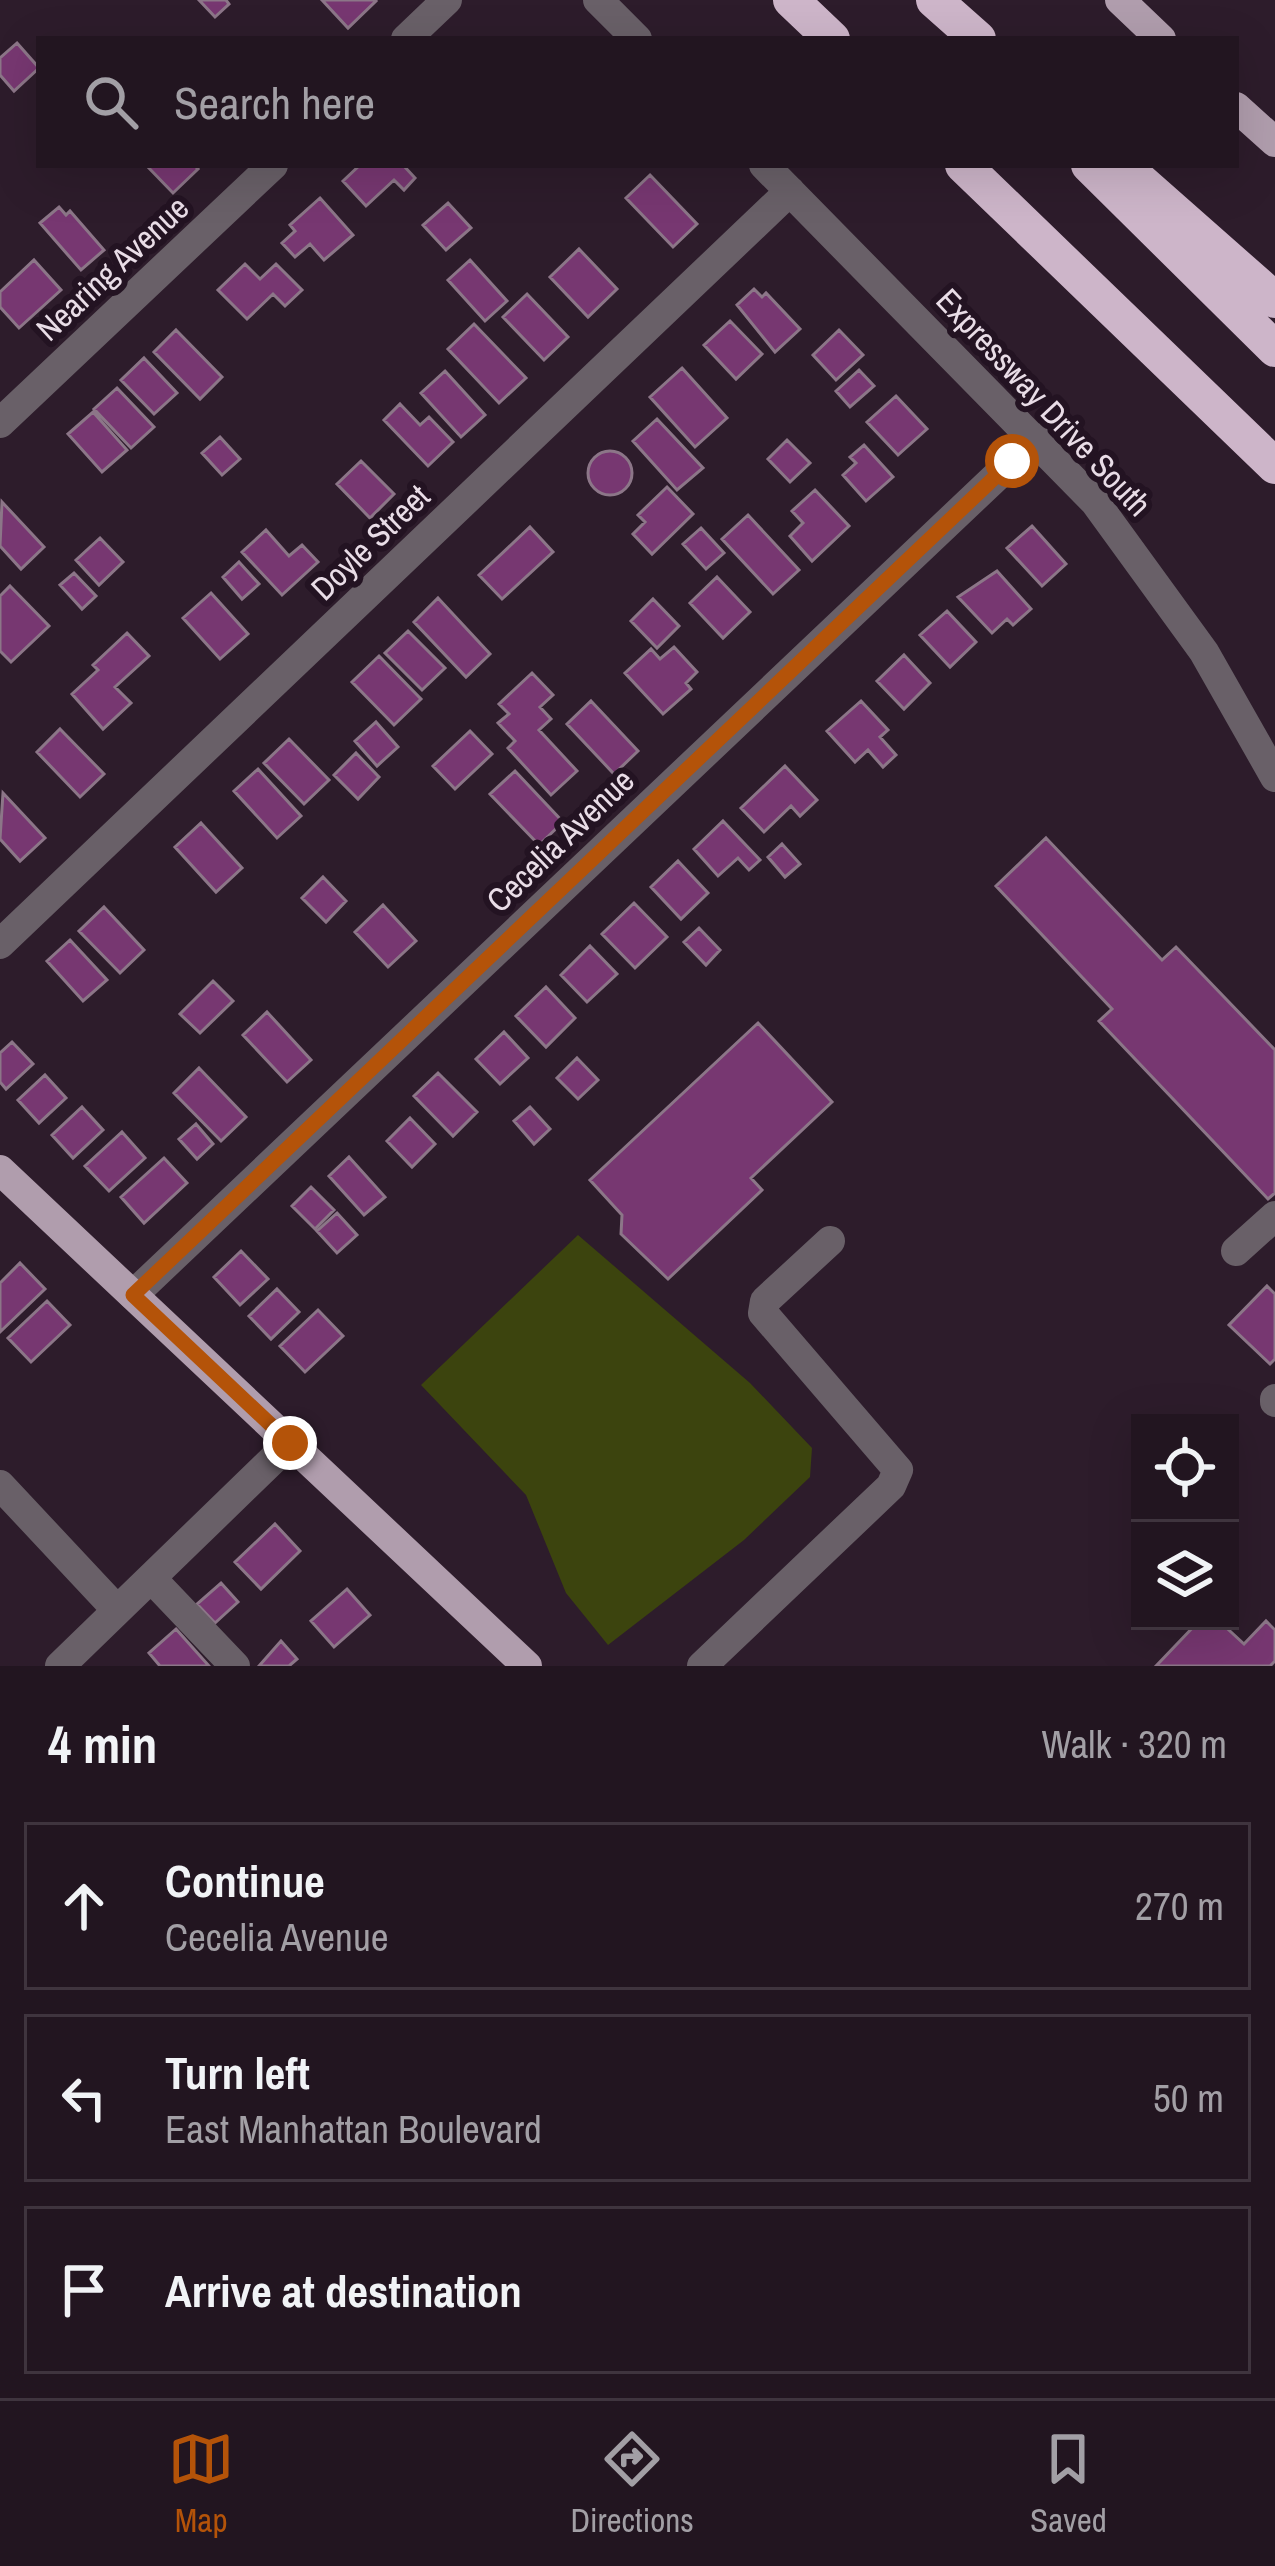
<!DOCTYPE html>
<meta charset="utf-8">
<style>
:root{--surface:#221520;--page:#2a1e29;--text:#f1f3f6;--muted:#a29fa5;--line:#3f343e;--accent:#b45309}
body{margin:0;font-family:"Archivo Narrow",sans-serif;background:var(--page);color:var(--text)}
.controls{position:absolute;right:36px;bottom:36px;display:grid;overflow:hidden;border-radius:0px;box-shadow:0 12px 48px #0002}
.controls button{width:108px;height:108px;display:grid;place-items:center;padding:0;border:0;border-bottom:3px solid var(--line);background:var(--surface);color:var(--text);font:60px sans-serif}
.stop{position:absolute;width:36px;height:36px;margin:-27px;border:9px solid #b45309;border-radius:50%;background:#fff}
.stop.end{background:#b45309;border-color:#fff;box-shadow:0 3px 12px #0008}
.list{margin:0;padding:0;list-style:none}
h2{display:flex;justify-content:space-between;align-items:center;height:156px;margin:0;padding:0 48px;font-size:51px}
h2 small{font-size:39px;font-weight:400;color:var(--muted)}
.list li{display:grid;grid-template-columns:78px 1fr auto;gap:36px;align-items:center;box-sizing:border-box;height:168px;margin:0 24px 24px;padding:0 24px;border:3px solid var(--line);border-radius:0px}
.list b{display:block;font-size:45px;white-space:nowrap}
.list p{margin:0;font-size:39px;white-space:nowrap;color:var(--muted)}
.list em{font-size:39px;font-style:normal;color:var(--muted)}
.icon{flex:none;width:66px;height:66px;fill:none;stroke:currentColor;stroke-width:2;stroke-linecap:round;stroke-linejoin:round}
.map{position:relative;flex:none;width:1275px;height:1666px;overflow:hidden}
.search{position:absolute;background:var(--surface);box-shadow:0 12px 48px #0002;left:36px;right:36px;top:36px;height:132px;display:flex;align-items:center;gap:30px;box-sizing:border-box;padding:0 42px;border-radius:0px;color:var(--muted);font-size:45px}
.sheet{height:732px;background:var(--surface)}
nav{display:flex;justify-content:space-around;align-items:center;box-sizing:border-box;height:168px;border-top:3px solid var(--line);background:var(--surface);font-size:33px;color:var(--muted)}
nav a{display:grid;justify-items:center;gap:6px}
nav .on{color:var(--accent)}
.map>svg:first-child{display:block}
.green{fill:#3c440e}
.building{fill:#773771;stroke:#8c7688;stroke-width:3}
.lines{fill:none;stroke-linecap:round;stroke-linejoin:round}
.minor{stroke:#696068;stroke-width:30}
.major{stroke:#b09dad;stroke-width:30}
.highway{stroke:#cdb5c9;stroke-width:36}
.route{stroke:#b45309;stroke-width:15}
.labels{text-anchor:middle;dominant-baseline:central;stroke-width:12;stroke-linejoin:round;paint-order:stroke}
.street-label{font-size:33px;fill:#e9dde7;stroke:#231322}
</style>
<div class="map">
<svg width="1275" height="1666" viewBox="0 0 1275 1666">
<rect width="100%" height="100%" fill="#2d1c2b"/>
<path class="green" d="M578 1235 750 1383 812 1448 810 1477 744 1540 608 1645 566 1593 526 1495 421 1385Z"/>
<path class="building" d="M199 0H226L229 4 215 17Z
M322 0H375L376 1 348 28Z
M17 43 39 68 14 91 0 75V58Z
M146 165H194L198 169 173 193Z
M360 165H403L415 178 404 190 394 180 366 206 343 181Z
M650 175 697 224 673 247 626 198Z
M320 198 353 235 324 260 310 244 295 257 282 243 295 231 290 225Z
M448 203 471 228 446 250 423 225Z
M59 207 66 215 70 211 104 250 81 270 40 223Z
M579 249 617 289 588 317 550 277Z
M34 260 61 290 19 328 0 307V292Z
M470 260 507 301 485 321 448 280Z
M245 264 260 279 276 264 302 290 285 306 273 294 247 319 218 290Z
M754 289 762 297 766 293 800 329 775 352 737 305Z
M527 294 568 337 544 360 503 317Z
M730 321 762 354 736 379 704 345Z
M474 324 526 378 499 403 448 349Z
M176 330 222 377 200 399 154 352Z
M839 330 863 355 836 380 813 355Z
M144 358 177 393 154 414 121 380Z
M682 368 727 418 695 447 650 397Z
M859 370 874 386 850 407 836 391Z
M445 371 485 415 461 437 421 393Z
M117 388 154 427 131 448 94 409Z
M896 396 927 429 898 455 867 422Z
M400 404 420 425 429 417 453 442 428 466 384 420Z
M93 412 127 450 102 472 68 434Z
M657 419 703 468 677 490 633 441Z
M220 437 240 459 222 475 202 453Z
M787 440 810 463 790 482 768 459Z
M864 445 893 477 866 501 843 475 856 463 850 457Z
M588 473a22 22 0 1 1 44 0a22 22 0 1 1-44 0Z
M361 461 394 494 370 518 337 484Z
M667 487 693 514 652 554 633 534 645 522 638 515Z
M815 490 849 526 812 561 790 536 803 523 792 511Z
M2 502 44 547 21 569 0 546Z
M748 515 799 570 773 594 722 539Z
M1032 526 1066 564 1042 586 1007 548Z
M530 527 553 552 502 599 479 575Z
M701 528 724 553 706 569 683 544Z
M266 530 289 556 302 545 318 562 282 595 242 552Z
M100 538 123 562 99 585 76 560Z
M239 562 259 584 242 599 223 577Z
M997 571 1031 609 1013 625 1007 619 992 633 958 597Z
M74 573 96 596 82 609 60 585Z
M717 577 750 612 723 638 690 603Z
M10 586 49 626 11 662 0 651V596Z
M211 593 248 634 220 659 183 618Z
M438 598 490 654 466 677 414 622Z
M653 599 679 626 657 648 631 621Z
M947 611 976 642 950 667 920 635Z
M408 631 445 668 422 690 385 653Z
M127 633 149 656 115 687 131 703 103 729 72 694 98 670 93 665Z
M674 647 697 672 686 683 691 689 663 714 625 673 651 649 660 659Z
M904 655 930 683 904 709 877 681Z
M379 656 421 699 394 725 352 682Z
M532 673 553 695 540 707 551 719 539 730 577 771 551 795 508 748 515 741 498 723 509 714 499 704Z
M591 701 638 751 614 774 567 724Z
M861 701 888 730 880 737 896 755 883 767 868 750 855 762 827 731Z
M376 722 398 747 377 766 355 741Z
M60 729 104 774 80 797 37 752Z
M470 731 492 754 455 789 433 766Z
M289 739 329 780 304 804 264 763Z
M356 753 379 777 358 799 334 775Z
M785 766 817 800 800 816 791 806 764 832 741 808Z
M258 769 301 816 277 838 234 791Z
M515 771 563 822 539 845 490 794Z
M3 793 45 838 20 861 0 839Z
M723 821 760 860 749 870 738 858 718 876 694 849Z
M201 823 242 868 216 892 175 847Z
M1046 838 1162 960 1176 947 1275 1050V1193L1268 1199 1099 1021 1112 1009 996 886Z
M782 844 800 864 785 877 768 857Z
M678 861 708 893 681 919 651 887Z
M323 877 346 901 326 922 302 898Z
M634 903 667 937 635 968 602 934Z
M383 905 416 941 388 967 355 932Z
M104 907 144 950 120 973 79 931Z
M699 928 720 950 706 965 684 942Z
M70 940 107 980 83 1001 47 961Z
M590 946 617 974 587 1002 561 975Z
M213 981 233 1001 200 1033 180 1014Z
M546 987 575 1018 546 1047 516 1016Z
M267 1012 311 1060 287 1082 243 1035Z
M758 1023 832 1102 751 1178 762 1190 668 1279 621 1234 622 1215 590 1180Z
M504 1032 528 1058 500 1084 476 1059Z
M12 1042 33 1064 6 1089 0 1082V1053Z
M577 1058 598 1080 578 1099 557 1078Z
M199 1068 246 1117 221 1141 174 1093Z
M438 1073 477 1112 453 1136 414 1096Z
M45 1075 66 1098 39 1123 18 1100Z
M82 1107 103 1130 73 1158 52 1135Z
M530 1107 550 1129 534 1144 514 1121Z
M410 1118 435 1144 412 1167 387 1141Z
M196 1124 213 1144 197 1159 179 1139Z
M122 1132 145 1158 109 1191 85 1166Z
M349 1157 385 1197 364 1215 329 1176Z
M164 1158 187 1183 144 1223 121 1197Z
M311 1187 334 1210 315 1229 292 1206Z
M337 1213 357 1235 337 1253 317 1231Z
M241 1251 268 1279 240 1305 214 1277Z
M20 1263 45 1289 0 1332V1283Z
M1267 1286 1275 1294V1359L1270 1364 1229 1325Z
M277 1289 299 1312 271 1339 249 1316Z
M47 1301 70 1325 31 1362 8 1338Z
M318 1310 343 1336 305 1372 280 1346Z
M275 1524 300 1551 261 1589 235 1562Z
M221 1583 238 1602 215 1623 197 1604Z
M347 1589 370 1615 334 1647 311 1621Z
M1199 1621H1219L1244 1644 1266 1621 1275 1630V1661L1270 1666H1156Z
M176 1629 209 1666H160L149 1653Z
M281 1641 297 1659 289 1666H259Z"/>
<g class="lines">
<path class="minor" d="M598 0 637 39
M406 39 447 0
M764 165 1095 502 1204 652 1275 777
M0 423 273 165
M0 944 790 191
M1236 1251 1275 1216
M133 1295 1037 438
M1275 1399V1402
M0 1485 117 1610
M151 1578 235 1666
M60 1666 290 1443
M702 1666 891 1486 898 1470 763 1313 765 1301 830 1241"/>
<path class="major" d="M1120 0 1161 39
M1236 107 1275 142
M0 1170 527 1666"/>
<path class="highway" d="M791 0 832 39
M934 0 978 39
M963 165 1275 466
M1089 165 1275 349
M1122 165 1275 300"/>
</g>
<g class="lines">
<path class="route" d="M290 1443 133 1295 1012 461"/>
</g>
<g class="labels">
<g class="street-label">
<text transform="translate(112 268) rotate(-43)">Nearing Avenue</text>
<text transform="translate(1044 402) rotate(47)">Expressway Drive South</text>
<text transform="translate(370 542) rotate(-44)">Doyle Street</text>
<text transform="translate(560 840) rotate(-44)">Cecelia Avenue</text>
</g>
</g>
</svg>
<div class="controls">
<button><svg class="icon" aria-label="locate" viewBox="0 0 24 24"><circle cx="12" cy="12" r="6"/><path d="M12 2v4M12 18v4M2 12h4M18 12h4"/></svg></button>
<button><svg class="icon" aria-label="layers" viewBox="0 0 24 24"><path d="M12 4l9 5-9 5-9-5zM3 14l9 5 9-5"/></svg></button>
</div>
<div class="stop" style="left:1012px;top:461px"></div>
<div class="stop end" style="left:290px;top:1443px"></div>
<div class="search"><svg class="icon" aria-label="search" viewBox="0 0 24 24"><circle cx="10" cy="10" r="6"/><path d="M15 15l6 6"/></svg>Search here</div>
</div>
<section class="sheet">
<h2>4 min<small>Walk · 320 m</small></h2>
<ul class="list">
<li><svg class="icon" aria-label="ahead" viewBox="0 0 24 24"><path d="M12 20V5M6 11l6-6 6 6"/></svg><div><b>Continue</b><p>Cecelia Avenue</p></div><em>270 m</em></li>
<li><svg class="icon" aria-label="left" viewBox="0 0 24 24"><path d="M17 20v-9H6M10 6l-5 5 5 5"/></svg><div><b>Turn left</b><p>East Manhattan Boulevard</p></div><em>50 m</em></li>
<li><svg class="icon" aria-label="arrive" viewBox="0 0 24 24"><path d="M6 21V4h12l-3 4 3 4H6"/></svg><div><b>Arrive at destination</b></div></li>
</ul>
</section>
<nav>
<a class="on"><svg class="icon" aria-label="map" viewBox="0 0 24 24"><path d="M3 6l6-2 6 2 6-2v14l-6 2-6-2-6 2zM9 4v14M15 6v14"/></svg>Map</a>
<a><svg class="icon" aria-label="directions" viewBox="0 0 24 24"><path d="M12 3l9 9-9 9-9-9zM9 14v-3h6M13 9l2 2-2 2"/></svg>Directions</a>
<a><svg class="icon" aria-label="saved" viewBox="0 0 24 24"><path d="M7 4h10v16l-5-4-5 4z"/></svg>Saved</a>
</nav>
